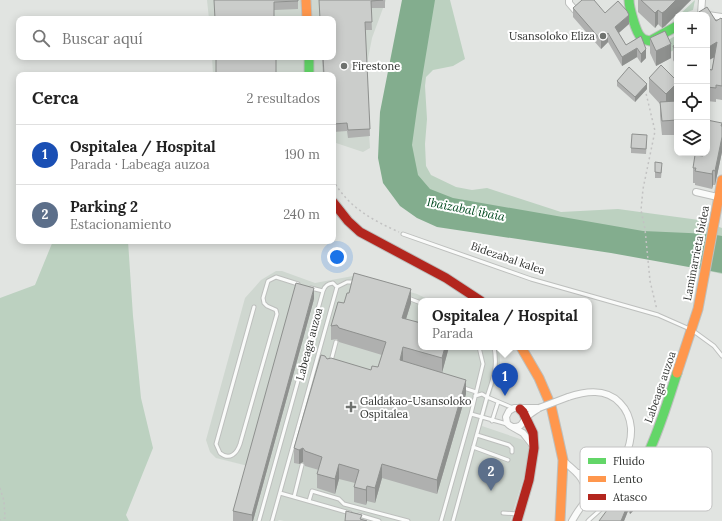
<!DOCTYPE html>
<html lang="es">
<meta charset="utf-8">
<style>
:root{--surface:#fff;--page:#f6f6f6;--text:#222;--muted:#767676;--line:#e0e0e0;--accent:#6f726f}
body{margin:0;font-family:Lora,serif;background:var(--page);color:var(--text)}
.controls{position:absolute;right:12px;top:12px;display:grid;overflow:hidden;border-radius:8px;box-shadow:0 2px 10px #0003}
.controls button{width:36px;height:36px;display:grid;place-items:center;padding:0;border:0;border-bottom:1px solid var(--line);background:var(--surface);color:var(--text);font:20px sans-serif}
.you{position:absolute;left:337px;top:257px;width:14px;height:14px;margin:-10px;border:3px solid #fff;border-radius:50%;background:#1a73e8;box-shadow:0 0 0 6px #1a73e833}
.badge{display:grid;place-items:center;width:26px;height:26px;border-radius:50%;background:var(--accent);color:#fff;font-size:13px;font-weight:700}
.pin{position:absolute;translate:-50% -33px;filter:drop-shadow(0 1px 2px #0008)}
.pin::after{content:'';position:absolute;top:21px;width:14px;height:12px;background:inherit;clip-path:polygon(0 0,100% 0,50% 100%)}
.popup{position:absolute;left:418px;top:298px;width:174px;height:52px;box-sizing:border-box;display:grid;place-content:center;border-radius:8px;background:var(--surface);filter:drop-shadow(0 1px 3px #0005);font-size:13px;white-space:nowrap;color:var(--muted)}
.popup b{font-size:15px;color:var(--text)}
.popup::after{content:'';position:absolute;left:50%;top:100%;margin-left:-8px;border:8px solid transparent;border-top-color:var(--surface)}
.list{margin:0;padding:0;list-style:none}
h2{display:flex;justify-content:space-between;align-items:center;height:52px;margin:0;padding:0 16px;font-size:17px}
h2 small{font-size:13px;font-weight:400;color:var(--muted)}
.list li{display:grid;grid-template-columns:26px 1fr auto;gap:12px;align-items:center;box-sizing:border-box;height:60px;padding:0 16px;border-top:1px solid var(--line)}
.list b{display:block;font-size:15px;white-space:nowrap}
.list p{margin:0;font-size:13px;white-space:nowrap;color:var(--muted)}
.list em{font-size:13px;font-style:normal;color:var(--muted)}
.icon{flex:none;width:22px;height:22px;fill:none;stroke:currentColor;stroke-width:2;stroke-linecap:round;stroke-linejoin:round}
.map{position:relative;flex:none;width:722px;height:521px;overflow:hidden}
.search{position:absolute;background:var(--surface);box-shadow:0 2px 10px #0003;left:16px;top:16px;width:320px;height:44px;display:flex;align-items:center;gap:10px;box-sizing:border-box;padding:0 14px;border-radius:8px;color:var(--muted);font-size:15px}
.panel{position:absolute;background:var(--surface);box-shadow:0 2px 10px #0003;left:16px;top:72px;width:320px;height:172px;border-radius:8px}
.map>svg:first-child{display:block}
.built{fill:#cfd7d0}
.green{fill:#bcd1c0}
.water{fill:#83ad8e}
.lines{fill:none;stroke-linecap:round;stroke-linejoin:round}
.lane-casing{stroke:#bdbfbd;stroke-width:5}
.street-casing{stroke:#bdbfbd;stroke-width:8}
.fast-casing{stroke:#bdbfbd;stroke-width:11}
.slow-casing{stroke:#bdbfbd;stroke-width:11}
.jam-casing{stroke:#bdbfbd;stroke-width:11}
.path{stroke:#c2c2c2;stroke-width:1.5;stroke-dasharray:2 3;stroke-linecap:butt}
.lane{stroke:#fafbfa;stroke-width:3}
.street{stroke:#fafbfa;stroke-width:6}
.fast{stroke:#63d668;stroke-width:9}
.slow{stroke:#ff974d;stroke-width:9}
.jam{stroke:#b3261e;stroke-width:9}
.street-bridge-casing{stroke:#bdbfbd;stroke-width:8;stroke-linecap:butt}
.street-bridge{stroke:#fafbfa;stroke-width:6}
.wall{fill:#afb0af}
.shaded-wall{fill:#8e908e}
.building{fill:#cbcdcb;stroke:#8e908e}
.poi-dot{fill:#6f726f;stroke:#fff;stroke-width:1.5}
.labels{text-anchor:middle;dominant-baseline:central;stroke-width:4;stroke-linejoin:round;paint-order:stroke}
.poi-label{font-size:11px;fill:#323432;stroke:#fff;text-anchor:start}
.street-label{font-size:11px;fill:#323432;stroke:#fff}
.water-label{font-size:12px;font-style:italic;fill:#00491f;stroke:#fff}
.key{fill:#fff;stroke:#c2c2c2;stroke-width:1}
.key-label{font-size:11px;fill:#323432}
</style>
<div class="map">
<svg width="722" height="521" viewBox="0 0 722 521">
<rect width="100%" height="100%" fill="#e1e4e1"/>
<path class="built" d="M207 0H386L372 38 365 74 370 148 363 152 333 142V75H213L212 57H333V19H209Z
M276 271H282L315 283 353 276 417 294 432 301H421V347H499L501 376 493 388 482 426 523 440 528 446 529 461 510 521H284L279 520 278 521H233L248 466 216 458 210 452 206 440 245 298 261 280Z"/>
<path class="green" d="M416 0H450L465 59 453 66 433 70 426 77 425 86 427 119 425 144 426 166 431 175 456 187 472 190 487 188 561 212 618 209 699 220 722 228V274L577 240 406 206Z
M695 0 693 10 679 15Z
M677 35V48L667 54 661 44Z
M53 241H128L133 316 141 398 153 448 126 515 129 521H0V298L35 285Z"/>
<path class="water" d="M402 0H435L417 109 412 145 418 175 430 189 453 198 643 231 711 234 722 236V273L611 253 437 227 417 218 400 206 383 183 378 158 380 112Z"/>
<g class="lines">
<defs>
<path id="lane" d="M403 234 531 279 658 315 692 330 714 346 722 356
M311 288 323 291
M408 298 421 303
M254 307 216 444 220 453C230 461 237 453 240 444L277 314 276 310 267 306 264 303 263 298 268 281 276 277 298 284
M421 320 420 324H421
M331 361 336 342
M464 388 476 392
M475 396 482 394 487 397C493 378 498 368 494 347
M471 414 483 364 479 347
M492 421 498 402
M477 435 509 445 512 448V452
M473 447 508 460
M280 493 350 513
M294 497 302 465
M309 501 312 491 339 499 344 504 408 521
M503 513 517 514
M359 515 379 521
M259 521 323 291C325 285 328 284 333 283L337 287
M272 521 337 287 347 282H355
M441 521 471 414 507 424
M453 521 487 397 513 408
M588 521C595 514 607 506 610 496"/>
<path id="street" d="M569 0V3L575 10
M701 14 702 0
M699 15 701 14 722 17
M696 192 722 198
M568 397C586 391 606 388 620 403 627 410 630 417 631 428 632 449 621 467 607 482 600 489 592 494 586 501 580 507 576 514 572 521
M514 427C522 427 522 423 526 418 529 414 535 411 539 408
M534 447 523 433 509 425 507 423 506 417 509 411 514 408H539
M563 460C569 467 580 473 583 482 586 487 585 495 585 502
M578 473C598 477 601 475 619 465
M595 476C605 482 613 489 625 485"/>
<path id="fast" d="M629 0C629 7 636 33 641 37 643 40 647 40 650 41L677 26
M309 57V75
M590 497C599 495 609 497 618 493 645 482 668 400 677 373"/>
<path id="slow" d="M306 0 307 19
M521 347 539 378 551 406 558 437 563 460 560 521
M677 373 698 309 722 180"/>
<path id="jam" d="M333 202 348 221 360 232 446 278 481 301
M517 521 529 480 534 448 533 433 523 412 520 409"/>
</defs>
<use href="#lane" class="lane-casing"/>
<use href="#street" class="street-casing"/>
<use href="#fast" class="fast-casing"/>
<use href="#slow" class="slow-casing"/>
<use href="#jam" class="jam-casing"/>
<path class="path" d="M645 89 655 131 643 189 641 210 645 229 650 281 657 310
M333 180C348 207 372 220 399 232
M0 488 4 501 5 518 0 520"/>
<use href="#lane" class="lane"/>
<use href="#street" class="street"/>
<use href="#fast" class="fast"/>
<use href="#slow" class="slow"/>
<use href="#jam" class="jam"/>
<defs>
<path id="street-bridge" d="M539 408 568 397"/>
</defs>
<use href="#street-bridge" class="street-bridge-casing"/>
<use href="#street-bridge" class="street-bridge"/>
</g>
<path class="wall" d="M214 0H298V9L274 10Z
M319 0H385V8H371L372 30H365L370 136 348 138 347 131 333 132V75H323L322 57H333V19H320Z
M638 0H691L665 26 662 28 658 24 655 28 638 12Z
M573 8 605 13 629 24 619 33 626 45 641 36 646 58 641 63 637 57 622 66 608 42 601 49 573 17Z
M707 15 716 21 722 19V100L716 99V102L707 101V69L712 70 714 57 707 61Z
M650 38 671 58 656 66 650 53Z
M677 44V67L673 60V46Z
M649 78 674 101H677V135H662L660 116V104L649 92Z
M617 81 647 89 635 102 617 86Z
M722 123V152L715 185H713L712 189 695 185V183H693V168L703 156Z
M647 141 646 154 631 153V148Z
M662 168 661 178H655V172Z
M314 299 253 521H233V511Z
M344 303H411L406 319 421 347H449L442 372 466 394 437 494 382 478 375 503 367 501 366 505 354 502V487L355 483 339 479 335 494 317 488V474L319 470 305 466 303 462 299 464 294 463V448L327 359 371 370 378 367 382 355 339 342 337 339 331 340V326Z
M661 456 683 480 666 484 661 462Z
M621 496 640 504 630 514 628 511 624 521H599Z"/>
<path class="shaded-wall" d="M676 0H691L665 26 662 28V13Z
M658 10V24L655 28V13Z
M629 15V24L615 36V27Z
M608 33V42L601 49V40Z
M717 42V56L707 61V48Z
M671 44V58L656 66V51Z
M637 48V57L622 66V57Z
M646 49V58L641 63V54Z
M677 83V98L666 109V94Z
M647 84V89L635 102V97Z
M722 123V152L715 185V171Z
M713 170V185L712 189V174Z
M314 288V299L253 521H252V515Z
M411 289V303L402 332V318Z
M403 347V362L400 360Z
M445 347H449L442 373V358Z
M466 380V394L437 494V480Z
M303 448V462L299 464V450Z
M339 464V479L335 494V479Z
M382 464V478L375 503V488Z
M683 475V480L666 484V479Z
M367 486V501L366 505V490Z
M640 497V504L630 514V506Z
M628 504V511L624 521H621Z"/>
<path class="building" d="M214 0H298V1L274 2V19H215Z
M319 0H383L371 1 372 22H365L370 129 348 130 347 123 333 124V75H324L323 57H333V19H320Z
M582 0H594L605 13 618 1 627 11 629 15 615 27 626 45 641 36 646 49 641 54 637 48 622 57 608 33 601 40 573 8Z
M641 0H676L665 11 662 13 658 10 655 13Z
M707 7 716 21 721 18 722 19V86L716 85V88L707 87V69L712 70 717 42 707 48V15H694Z
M665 31 671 44 656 51 650 38Z
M677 44V54L673 46Z
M216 57H276V75H216Z
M661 65 677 81V83L666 94 649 78Z
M629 67 647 84 635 97 617 81Z
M677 101V120L662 121 660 102Z
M707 120 722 123 721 126H722V137L715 171 713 170 712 174 695 171 696 168H693L695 155 703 156V153H707Z
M632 134 647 135 646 149 631 148Z
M655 162 662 163 661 173 655 172Z
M354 273 411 289 402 318 421 323V347H445L442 358 403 347 400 360 466 380 437 480 382 464 375 488 367 486 366 490 354 487 359 470 339 464 335 479 317 474 322 457 305 451 303 448 299 450 294 448 321 355 325 356 327 359 331 358 371 370 372 366 378 367 386 342 339 328 337 325 331 326 338 302 344 303 347 293H349Z
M296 283 314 288 252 515 233 511Z
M678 453 683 475 666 479 661 456Z
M630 487 640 497 630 506 628 504 621 521H599L619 494 621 496Z
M346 511 362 515 360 519 367 521H345Z"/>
<g class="poi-dot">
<circle cx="603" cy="36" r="4"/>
<circle cx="344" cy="66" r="4"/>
<path d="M349 401h4v4h4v4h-4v4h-4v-4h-4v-4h4z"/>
</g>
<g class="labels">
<g class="poi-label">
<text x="595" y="36" text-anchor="end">Usansoloko Eliza</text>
<text x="352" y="66">Firestone</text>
<text x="360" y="401">Galdakao-Usansoloko<tspan x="360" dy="13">Ospitalea</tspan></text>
</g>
<g class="street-label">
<text transform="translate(696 253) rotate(-79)">Laminarrieta bidea</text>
<text transform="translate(508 258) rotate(19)">Bidezabal kalea</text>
<text transform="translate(309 344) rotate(-75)">Labeaga auzoa</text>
<text transform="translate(660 387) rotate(-71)">Labeaga auzoa</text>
</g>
<g class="water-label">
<text transform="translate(466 209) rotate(11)">Ibaizabal ibaia</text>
</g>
</g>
<rect x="580" y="447" width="132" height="64" rx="6" class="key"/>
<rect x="588" y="458" width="18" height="6" fill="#63d668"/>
<rect x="588" y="476" width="18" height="6" fill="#ff974d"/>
<rect x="588" y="494" width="18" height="6" fill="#b3261e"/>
<g class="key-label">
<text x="613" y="465">Fluido</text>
<text x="613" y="483">Lento</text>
<text x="613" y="501">Atasco</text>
</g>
</svg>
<div class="controls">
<button>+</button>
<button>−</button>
<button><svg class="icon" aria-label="locate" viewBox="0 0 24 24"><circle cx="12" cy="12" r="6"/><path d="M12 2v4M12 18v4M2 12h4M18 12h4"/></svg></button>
<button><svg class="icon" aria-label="layers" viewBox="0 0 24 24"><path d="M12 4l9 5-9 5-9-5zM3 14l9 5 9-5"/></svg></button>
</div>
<div class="you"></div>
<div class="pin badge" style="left:505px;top:396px;background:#1a4fb4">1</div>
<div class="popup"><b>Ospitalea / Hospital</b>Parada</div>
<div class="pin badge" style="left:491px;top:491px;background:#5c6f8a">2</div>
<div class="search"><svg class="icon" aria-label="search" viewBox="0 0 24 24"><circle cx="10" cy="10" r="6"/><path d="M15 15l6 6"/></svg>Buscar aquí</div>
<section class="panel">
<h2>Cerca<small>2 resultados</small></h2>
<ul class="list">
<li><span class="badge" style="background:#1a4fb4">1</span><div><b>Ospitalea / Hospital</b><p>Parada · Labeaga auzoa</p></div><em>190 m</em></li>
<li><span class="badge" style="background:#5c6f8a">2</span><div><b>Parking 2</b><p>Estacionamiento</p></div><em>240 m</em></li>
</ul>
</section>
</div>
